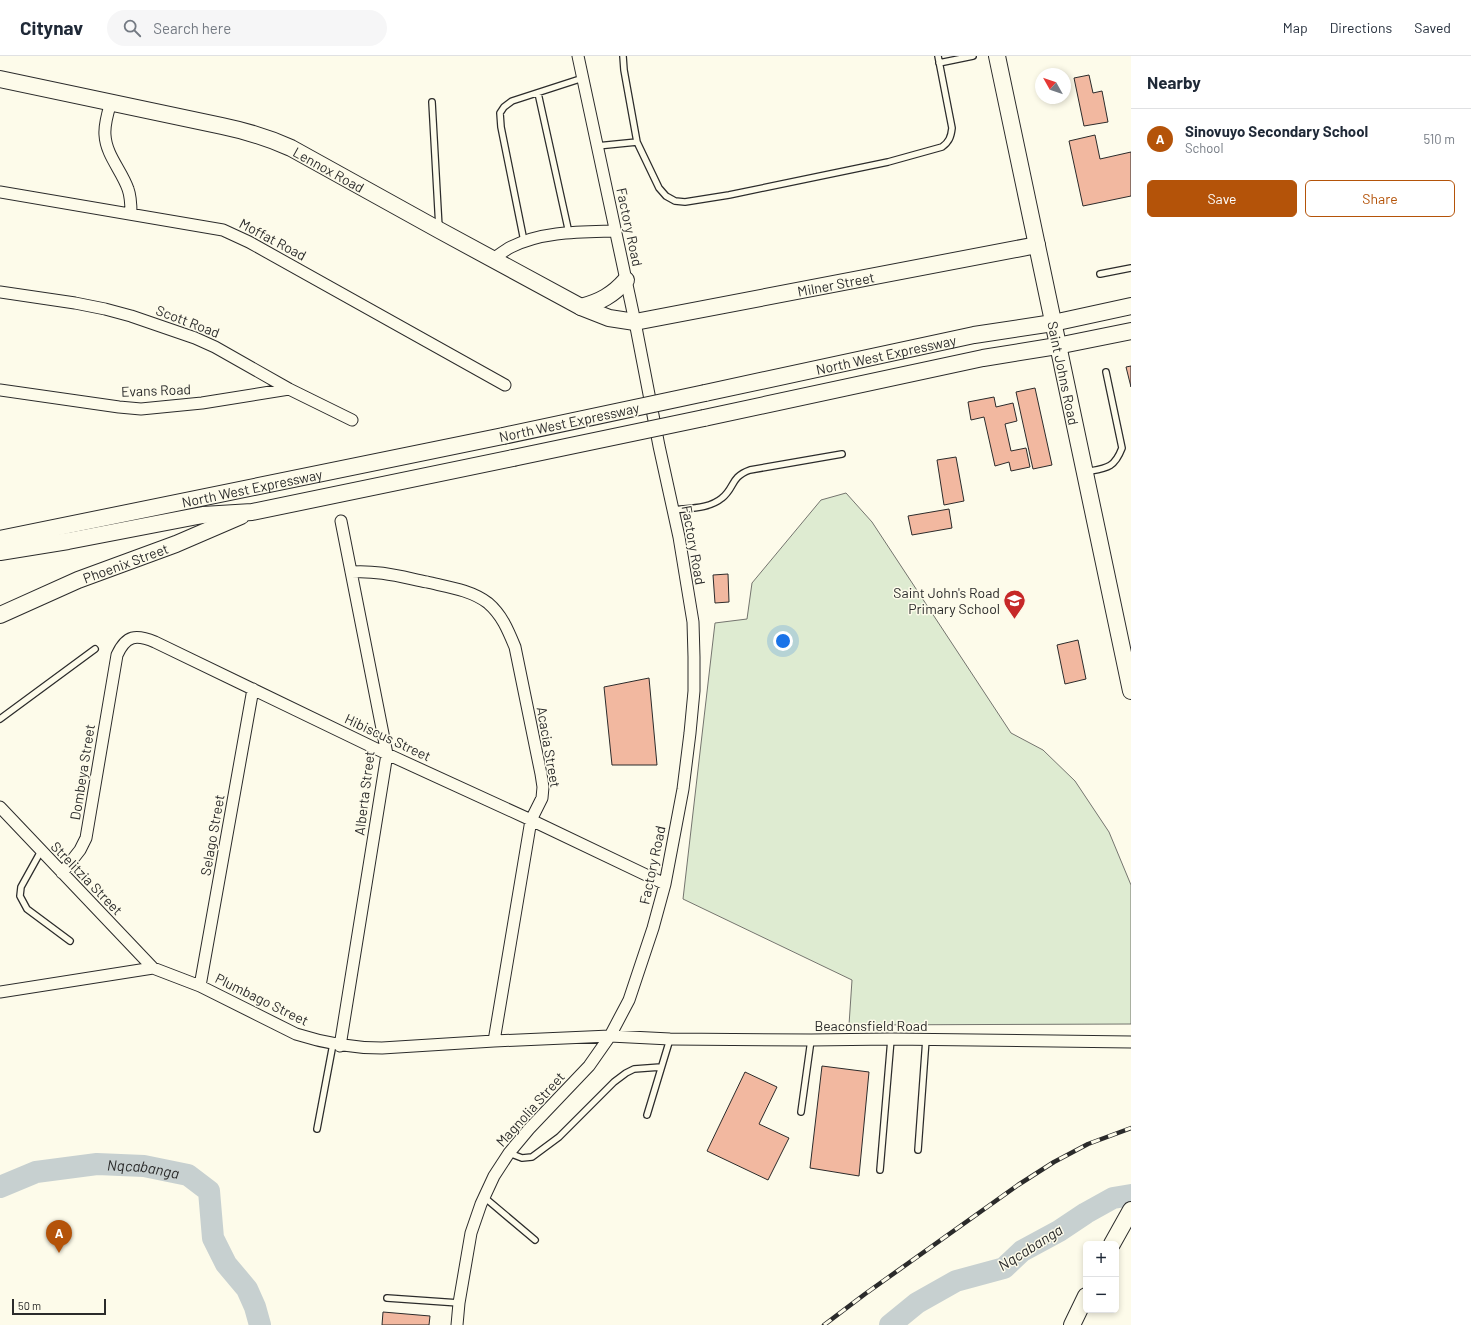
<!DOCTYPE html>
<meta charset="utf-8">
<style>
:root{--surface:#fff;--page:#f6f6f7;--text:#1f2937;--muted:#747a83;--line:#e0e1e3;--accent:#b45309}
body{margin:0;font-family:Barlow,sans-serif;background:var(--page);color:var(--text)}
.controls{position:absolute;right:12px;bottom:12px;display:grid;overflow:hidden;border-radius:6px;box-shadow:0 2px 6px #0003}
.controls button{width:36px;height:36px;display:grid;place-items:center;padding:0;border:0;border-bottom:1px solid var(--line);background:var(--surface);color:var(--text);font:20px sans-serif}
.compass{position:absolute;left:1035px;top:12px;width:36px;height:36px;border-radius:50%;background:var(--surface);box-shadow:0 2px 6px #0003;rotate:310deg}
.scale{position:absolute;left:12px;bottom:10px;width:94px;box-sizing:border-box;padding-left:4px;border:2px solid #2b2b2b;border-top:0;font-size:11px;line-height:14px;white-space:nowrap;color:#2b2b2b;-webkit-text-stroke:3px #fdfbea;paint-order:stroke}
.you{position:absolute;left:783px;top:585px;width:14px;height:14px;margin:-10px;border:3px solid #fff;border-radius:50%;background:#1a73e8;box-shadow:0 0 0 6px #1a73e833}
.badge{display:grid;place-items:center;width:26px;height:26px;border-radius:50%;background:var(--accent);color:#fff;font-size:13px;font-weight:700}
.pin{position:absolute;translate:-50% -33px;filter:drop-shadow(0 1px 2px #0008)}
.pin::after{content:'';position:absolute;top:21px;width:14px;height:12px;background:inherit;clip-path:polygon(0 0,100% 0,50% 100%)}
.list{margin:0;padding:0;list-style:none}
h2{display:flex;justify-content:space-between;align-items:center;height:52px;margin:0;padding:0 16px;font-size:17px}
h2 small{font-size:13px;font-weight:400;color:var(--muted)}
.list li{display:grid;grid-template-columns:26px 1fr auto;gap:12px;align-items:center;box-sizing:border-box;height:60px;padding:0 16px;border-top:1px solid var(--line)}
.list b{display:block;font-size:15px;white-space:nowrap}
.list p{margin:0;font-size:13px;white-space:nowrap;color:var(--muted)}
.list em{font-size:13px;font-style:normal;color:var(--muted)}
.actions{display:flex;gap:8px;padding:12px 16px}
.actions a{flex:1;padding:9px 0;border:1px solid var(--accent);border-radius:6px;text-align:center;font-size:14px;color:var(--accent)}
.actions .main{background:var(--accent);color:#fff}
.icon{flex:none;width:22px;height:22px;fill:none;stroke:currentColor;stroke-width:2;stroke-linecap:round;stroke-linejoin:round}
.map{position:relative;flex:none;width:1131px;height:1269px;overflow:hidden}
header{display:flex;align-items:center;gap:24px;box-sizing:border-box;height:56px;padding:0 20px;background:var(--surface);border-bottom:1px solid var(--line)}
header strong{font-size:19px}
nav{display:flex;gap:22px;margin-inline-start:auto;font-size:14px}
.search{width:280px;height:36px;background:var(--page);display:flex;align-items:center;gap:10px;box-sizing:border-box;padding:0 14px;border-radius:22px;color:var(--muted);font-size:15px}
main{display:flex}
aside{flex:1;background:var(--surface)}
.map>svg:first-child{display:block}
.green{fill:#deebd1;stroke:#74746e}
.lines{fill:none;stroke-linecap:round;stroke-linejoin:round}
.river{stroke:#c7d0d0;stroke-width:22}
.building{fill:#f2b8a0;stroke:#2b2b2b}
.lane-casing{stroke:#2b2b2b;stroke-width:8}
.street-casing{stroke:#2b2b2b;stroke-width:13}
.secondary-casing{stroke:#2b2b2b;stroke-width:18}
.lane{stroke:#fdfbea;stroke-width:5.5}
.street{stroke:#fdfbea;stroke-width:11}
.secondary{stroke:#fdfbea;stroke-width:16}
.rail-casing{stroke:#2b2b2b;stroke-width:4.5}
.rail{stroke:#fdfbea;stroke-width:3;stroke-dasharray:9;stroke-linecap:butt}
.secondary-bridge-casing{stroke:#2b2b2b;stroke-width:18;stroke-linecap:butt}
.secondary-bridge{stroke:#fdfbea;stroke-width:16}
.labels{text-anchor:middle;dominant-baseline:central;stroke-width:3;stroke-linejoin:round;paint-order:stroke}
.street-label{font-size:14px;fill:#2b2b2b;stroke:#fdfbea}
.poi-label{font-size:14px;fill:#2b2b2b;stroke:#fdfbea;text-anchor:end}
.water-label{font-size:15px;font-style:italic;fill:#2b2b2b;stroke:#fdfbea}
</style>
<header>
<strong>Citynav</strong>
<div class="search"><svg class="icon" aria-label="search" viewBox="0 0 24 24"><circle cx="10" cy="10" r="6"/><path d="M15 15l6 6"/></svg>Search here</div>
<nav><a>Map</a><a>Directions</a><a>Saved</a></nav>
</header>
<main>
<div class="map">
<svg width="1131" height="1269" viewBox="0 0 1131 1269">
<rect width="100%" height="100%" fill="#fdfbea"/>
<path class="green" d="M846 437 872 466 1011 677 1043 694 1075 725 1109 776 1131 829V968L849 969 852 924 683 843 715 567 747 563 752 527 821 444Z"/>
<g class="lines">
<g class="river">
<path id="s1" d="M0 1131 36 1116 97 1108 144 1110 188 1119 209 1135 213 1182 226 1208 247 1233 255 1251 260 1269"/>
<path d="M890 1269 917 1247 956 1225 1004 1212 1022 1195 1059 1175 1086 1157 1113 1142 1131 1139"/>
</g>
</g>
<path class="building" d="M1089 19 1093 37 1102 35 1108 66 1084 70 1074 22Z
M1095 79 1100 103 1131 96V140L1083 150 1069 85Z
M1131 310V331L1126 311Z
M1035 332 1052 409 1033 413 1016 336Z
M994 341 996 351 1013 347 1017 365 1005 368 1011 395 1026 392 1030 411 1011 415 1009 406 995 410 984 361 971 364 968 346Z
M956 401 964 445 944 449 937 404Z
M949 453 952 472 912 479 908 460Z
M728 518 729 546 715 547 713 519Z
M1078 584 1086 623 1065 628 1057 589Z
M649 622 657 709H612L604 631Z
M822 1010 869 1016 859 1120 810 1112Z
M745 1016 777 1031 759 1068 789 1082 768 1124 707 1095Z
M383 1256 430 1260 429 1269H382Z"/>
<g class="lines">
<defs>
<path id="lane" d="M623 0 624 14 637 86 659 132 666 140 675 145 685 146 729 139 888 106 942 91C949 86 951 81 952 72L938 0
M939 7 973 0
M538 37 569 177
M432 46 439 172
M597 90 637 86
M524 185 501 71 500 57 504 51 512 45 583 22
M1100 218 1131 212
M1085 416C1106 412 1114 413 1122 392L1106 316
M673 454C689 452 709 453 722 442 735 432 730 421 750 414L842 398
M0 663 95 593
M41 795 21 831 20 840 27 853 70 885
M801 1056 811 984
M647 1059 670 983
M317 1073 333 988
M918 1094 926 983
M509 1097 522 1102 532 1101 559 1081 614 1026 626 1017 634 1013 661 1011
M880 1114 891 983
M484 1141 535 1184
M387 1242 459 1247"/>
<path id="street" d="M111 46C108 56 104 68 105 79 106 99 122 115 128 133 131 141 131 149 131 158
M0 136 223 174 249 186 505 329
M493 203C499 199 505 194 511 191 543 175 581 176 615 175
M0 236 75 247 105 253 131 260 195 282 215 291 289 333 352 364
M0 334 119 351 141 353 202 347 289 333
M351 516C378 514 402 521 427 526 448 531 471 534 488 547 502 559 508 574 515 591L541 718 543 731 542 742 531 764 494 985
M0 751 153 912
M62 817 80 794 86 782 117 599C126 579 136 578 155 586L387 698 531 764 665 828
M200 930 253 633
M0 936 153 912 200 930 296 978C324 987 352 992 382 992L494 985 610 980 670 983 811 984 891 983 1131 986
M340 990 387 698 341 465
M457 1269 459 1247 471 1177 481 1148 494 1120 509 1097 529 1073 589 1010 610 980 629 944 653 872 665 828 683 733 690 677 694 635V601L693 566 679 481 659 390 635 266 578 0"/>
<g id="secondary">
<path id="s2" d="M997 0 1131 635"/>
<path id="s3" d="M0 23 222 70C246 75 269 82 291 92L439 174 581 251 609 262 635 266 1037 189"/>
<path d="M581 251C600 246 613 239 626 224"/>
<path id="s4" d="M705 337 974 279 1053 267 1131 250"/>
<path d="M704 362 983 302 1057 290 1131 275"/>
<path id="s5" d="M0 483 503 380"/>
<path d="M0 496 68 485 203 459 252 456 513 402"/>
<path id="s6" d="M0 559 78 524 176 488 241 460"/>
<path d="M1112 1188 1131 1154"/>
<path d="M1072 1269 1086 1240"/>
</g>
</defs>
<use href="#lane" class="lane-casing"/>
<use href="#street" class="street-casing"/>
<use href="#secondary" class="secondary-casing"/>
<use href="#lane" class="lane"/>
<use href="#street" class="street"/>
<use href="#secondary" class="secondary"/>
<defs>
<path id="rail" d="M824 1269 865 1238 1018 1129 1054 1106 1088 1088 1131 1072"/>
</defs>
<use href="#rail" class="rail-casing"/>
<use href="#rail" class="rail"/>
<defs>
<path id="secondary-bridge" d="M503 380 705 337
M513 402 704 362"/>
</defs>
<use href="#secondary-bridge" class="secondary-bridge-casing"/>
<use href="#secondary-bridge" class="secondary-bridge"/>
</g>
<defs>
<symbol id="school-pin" viewBox="-11 -11 22 30"><path d="M0 17L-7.5 6A9.5 9.5 0 1 1 7.5 6Z" fill="#c62828" stroke="#fdfbea"/><path d="M0-5L7-2L0 1L-7-2ZM-4 1L0 2.5L4 1V4Q0 6-4 4Z" fill="#fff"/></symbol>
</defs>
<g fill-rule="evenodd">
<use href="#school-pin" x="1002" y="532" width="25" height="34"/>
</g>
<g class="labels">
<g class="street-label">
<text stroke="none"><textPath href="#s3" startOffset="343">Lennox Road</textPath></text>
<text transform="translate(630 171) rotate(78)">Factory Road</text>
<text transform="translate(273 183) rotate(28)">Moffat Road</text>
<text stroke="none"><textPath href="#s3" startOffset="891">Milner Street</textPath></text>
<text transform="translate(188 265) rotate(21)">Scott Road</text>
<text stroke="none"><textPath href="#s4" startOffset="185">North West Expressway</textPath></text>
<text stroke="none"><textPath href="#s2" startOffset="324">Saint Johns Road</textPath></text>
<text transform="translate(156 334) rotate(-2)">Evans Road</text>
<text transform="translate(569 366) rotate(-12)">North West Expressway</text>
<text stroke="none"><textPath href="#s5" startOffset="257">North West Expressway</textPath></text>
<text transform="translate(694 489) rotate(80)">Factory Road</text>
<text stroke="none"><textPath href="#s6" startOffset="136">Phoenix Street</textPath></text>
<text transform="translate(388 681) rotate(25)">Hibiscus Street</text>
<text transform="translate(549 691) rotate(80)">Acacia Street</text>
<text transform="translate(82 716) rotate(-81)">Dombeya Street</text>
<text transform="translate(364 737) rotate(-83)">Alberta Street</text>
<text transform="translate(212 779) rotate(-80)">Selago Street</text>
<text transform="translate(652 809) rotate(-78)">Factory Road</text>
<text transform="translate(87 822) rotate(46)">Strelitzia Street</text>
<text transform="translate(262 943) rotate(26)">Plumbago Street</text>
<text x="871" y="969">Beaconsfield Road</text>
<text transform="translate(530 1053) rotate(-48)">Magnolia Street</text>
</g>
<g class="poi-label">
<text x="1000" y="536">Saint John's Road<tspan x="1000" dy="16">Primary School</tspan></text>
</g>
<g class="water-label">
<text stroke="none"><textPath href="#s1" startOffset="147">Nqcabanga</textPath></text>
<text transform="translate(1030 1191) rotate(-32)">Nqcabanga</text>
</g>
</g>
</svg>
<div class="controls">
<button>+</button>
<button>−</button>
</div>
<svg class="compass" viewBox="-18 -18 36 36"><path d="M0-13l5 13h-10z" fill="#e53935"/><path d="M0 13l5-13h-10z" fill="#747a83"/></svg>
<div class="scale">50 m</div>
<div class="you"></div>
<div class="pin badge" style="left:59px;top:1197px">A</div>
</div>
<aside>
<h2>Nearby<small></small></h2>
<ul class="list">
<li><span class="badge">A</span><div><b>Sinovuyo Secondary School</b><p>School</p></div><em>510 m</em></li>
</ul>
<div class="actions"><a class="main">Save</a><a>Share</a></div>
</aside>
</main>
